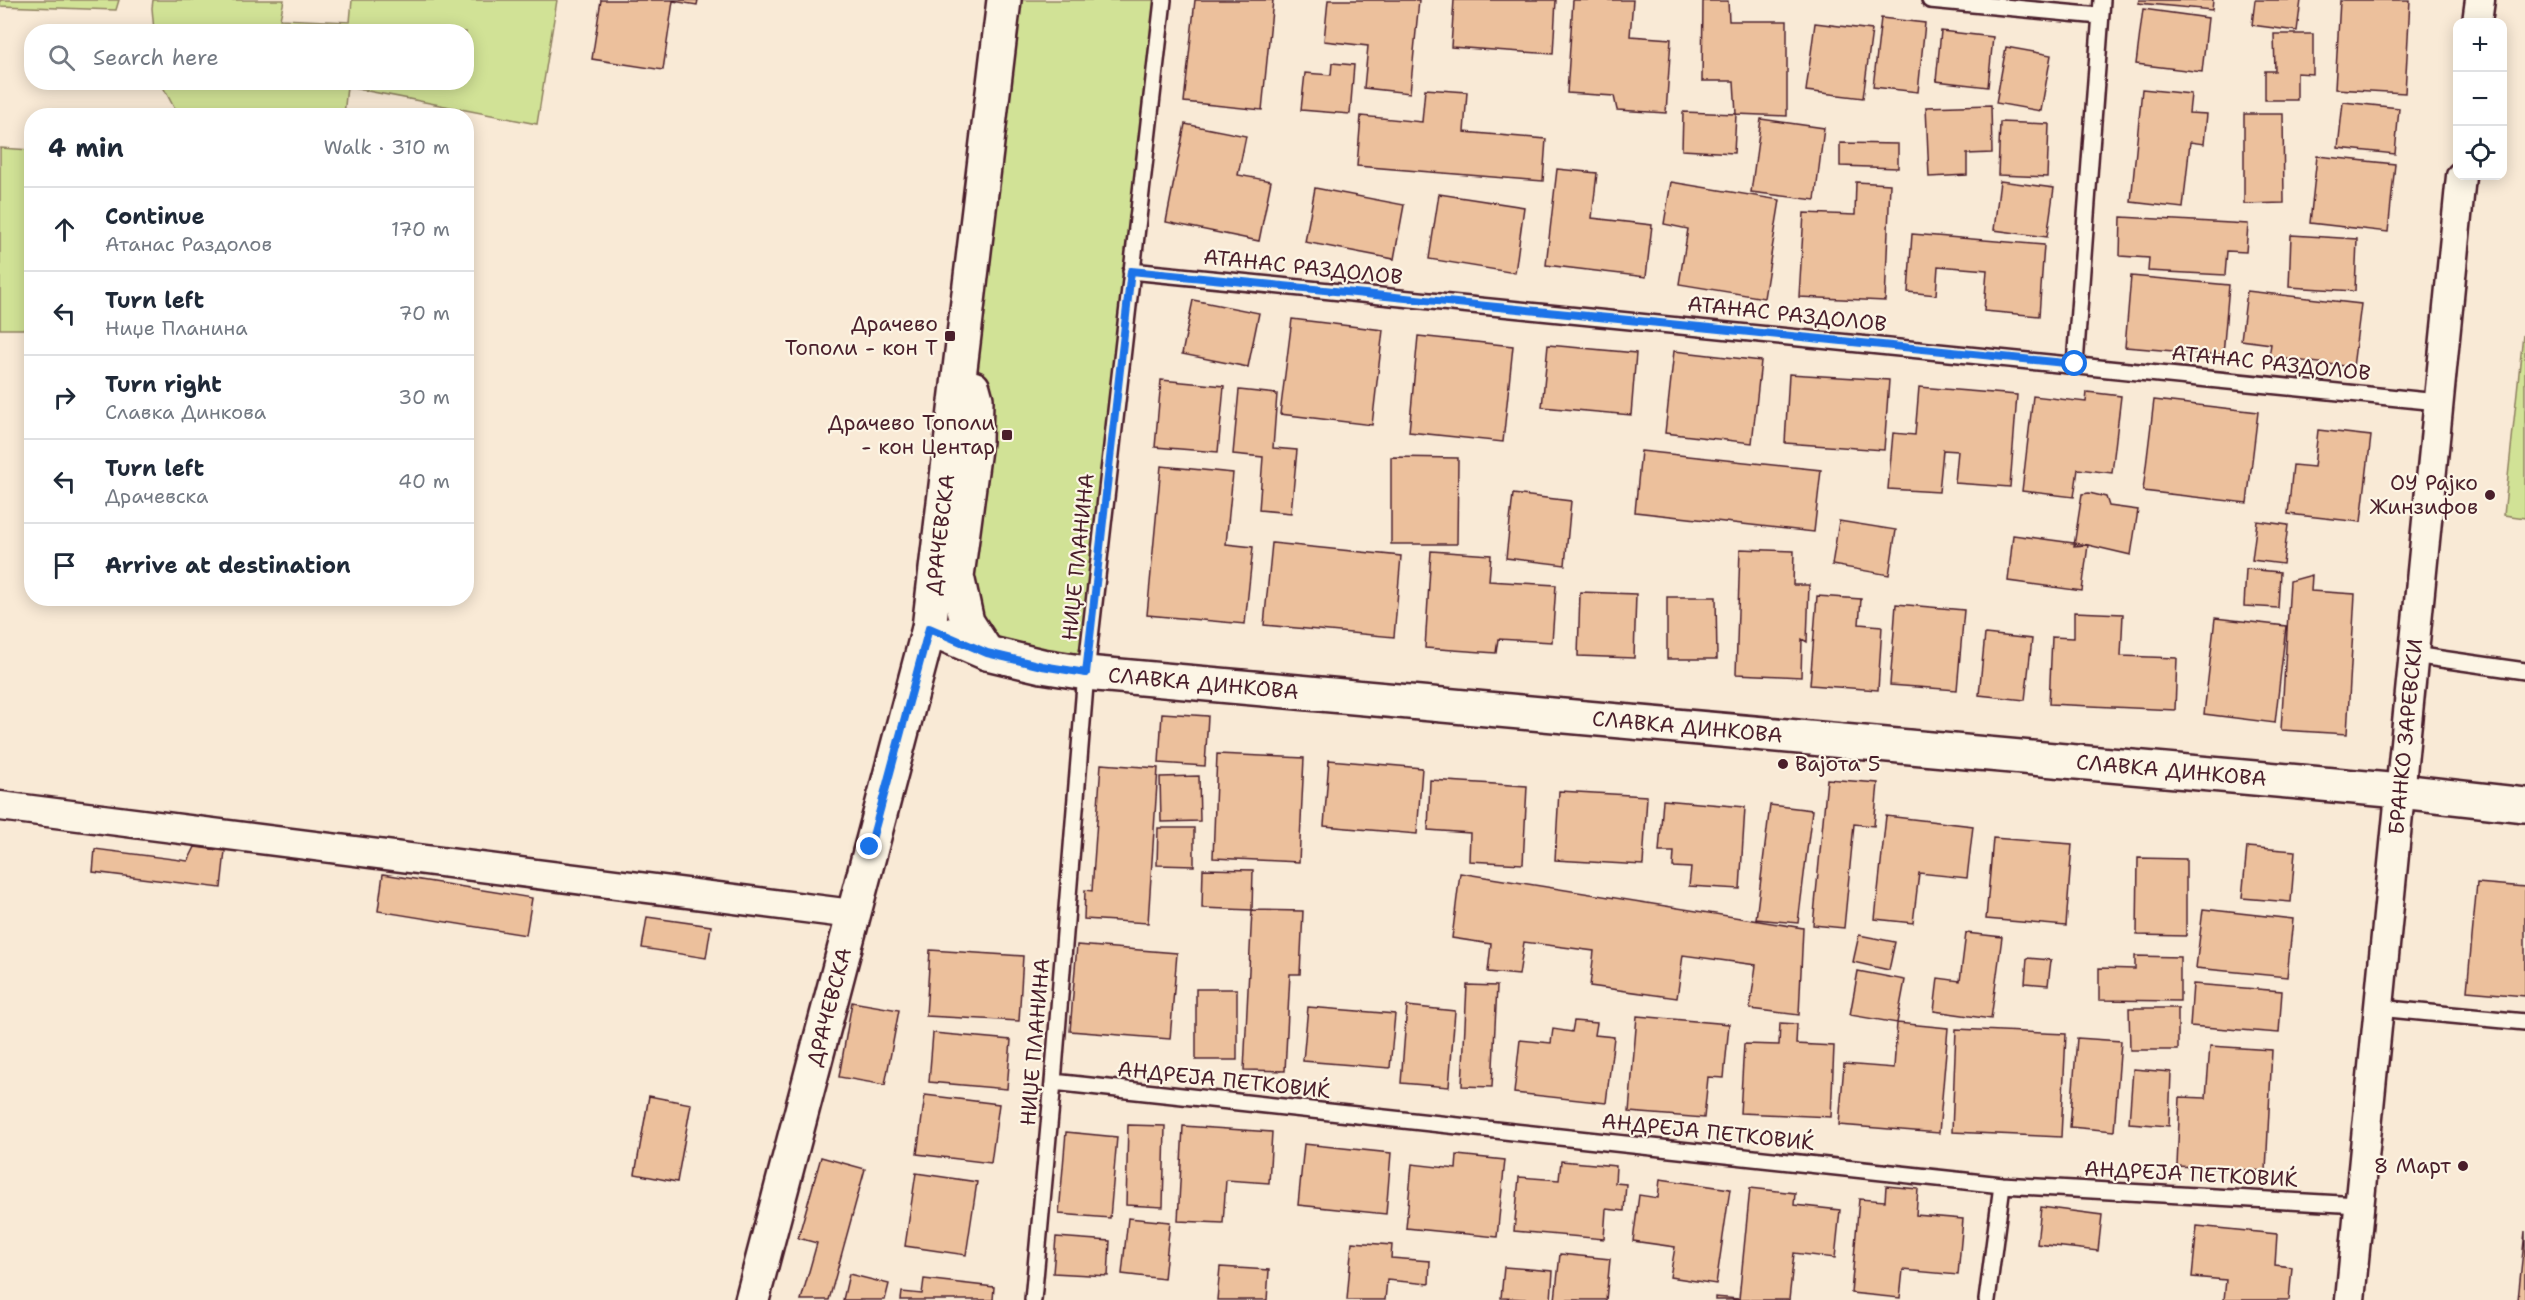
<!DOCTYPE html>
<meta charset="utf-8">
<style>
:root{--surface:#fff;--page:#f2f2f3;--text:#1f2937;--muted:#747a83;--line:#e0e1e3}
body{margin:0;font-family:"Shantell Sans",sans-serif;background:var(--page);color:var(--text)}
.controls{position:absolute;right:18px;top:18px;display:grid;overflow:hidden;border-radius:12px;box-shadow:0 3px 15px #0003}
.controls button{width:54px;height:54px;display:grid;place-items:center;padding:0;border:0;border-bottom:2px solid var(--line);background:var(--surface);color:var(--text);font:30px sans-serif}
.stop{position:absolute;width:18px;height:18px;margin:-14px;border:4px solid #1a73e8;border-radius:50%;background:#fff}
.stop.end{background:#1a73e8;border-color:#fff;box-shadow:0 2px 6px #0008}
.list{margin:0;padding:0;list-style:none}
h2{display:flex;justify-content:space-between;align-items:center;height:78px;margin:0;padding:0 24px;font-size:26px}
h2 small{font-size:20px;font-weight:400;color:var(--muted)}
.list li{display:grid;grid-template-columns:39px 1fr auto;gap:18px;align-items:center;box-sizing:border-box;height:84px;padding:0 24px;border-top:2px solid var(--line)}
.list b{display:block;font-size:22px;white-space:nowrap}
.list p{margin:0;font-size:20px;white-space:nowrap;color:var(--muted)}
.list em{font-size:20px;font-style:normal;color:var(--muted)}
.icon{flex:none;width:33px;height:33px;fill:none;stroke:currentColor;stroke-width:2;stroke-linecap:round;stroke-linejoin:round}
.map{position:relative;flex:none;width:2525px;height:1300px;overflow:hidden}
.search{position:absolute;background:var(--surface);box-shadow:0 3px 15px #0003;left:24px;top:24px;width:450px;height:66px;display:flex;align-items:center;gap:15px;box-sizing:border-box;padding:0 21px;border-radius:24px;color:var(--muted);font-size:22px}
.panel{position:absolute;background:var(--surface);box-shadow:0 3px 15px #0003;left:24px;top:108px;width:450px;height:498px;border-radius:24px}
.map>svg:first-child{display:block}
.green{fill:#d1e296;stroke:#8e8060;stroke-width:1.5}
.building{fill:#ecc09c;stroke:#4a1f2b;stroke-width:1.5}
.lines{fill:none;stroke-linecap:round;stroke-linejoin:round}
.lane-casing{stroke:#4a1f2b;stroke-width:20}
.street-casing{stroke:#4a1f2b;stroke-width:33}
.secondary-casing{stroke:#4a1f2b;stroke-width:38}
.lane{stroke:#fcf5e5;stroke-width:15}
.street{stroke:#fcf5e5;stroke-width:28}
.secondary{stroke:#fcf5e5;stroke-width:33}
.route{stroke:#1a73e8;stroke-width:8}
.poi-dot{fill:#4a1f2b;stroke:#fcf5e5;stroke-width:2}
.labels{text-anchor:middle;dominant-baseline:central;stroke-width:4.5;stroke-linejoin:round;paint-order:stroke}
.street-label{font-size:21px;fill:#4a1f2b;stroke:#fcf5e5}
.poi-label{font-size:21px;fill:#4a1f2b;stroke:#fcf5e5;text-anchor:end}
</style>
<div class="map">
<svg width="2525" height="1300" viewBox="0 0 2525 1300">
<rect width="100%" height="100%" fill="#f9ead6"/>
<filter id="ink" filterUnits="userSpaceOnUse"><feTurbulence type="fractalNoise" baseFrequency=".0167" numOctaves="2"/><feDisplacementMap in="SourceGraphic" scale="12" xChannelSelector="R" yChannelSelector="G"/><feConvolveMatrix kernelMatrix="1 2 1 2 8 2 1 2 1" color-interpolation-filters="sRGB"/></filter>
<g filter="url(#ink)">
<path class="green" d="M0 0H119L116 10 0 6Z
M153 0H284L280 19 350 22 352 0H557L537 124 347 87 344 115H178L161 83 466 82V32L154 31 152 8Z
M1002 0H1163L1086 673 929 628Z
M0 148 31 150V329H0Z
M2523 335H2525V518L2504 515Z"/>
<path class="building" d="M601 0H698L697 5 673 1 663 70 592 59Z
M1195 0H1273L1262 110 1184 102Z
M1328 0H1419L1410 93 1364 88 1368 46 1324 41Z
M1454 0H1556L1553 54 1451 47Z
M1573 0H1633L1630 36 1671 39 1666 113 1617 110 1614 96 1567 93Z
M2139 0H2213L2212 10 2138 3Z
M2255 0H2301L2297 31 2252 25Z
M2340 0H2410L2405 93 2335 89Z
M1703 1H1728L1729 21H1787V116L1736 114 1734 81H1702Z
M2143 9 2208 18 2202 72 2136 64Z
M1881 18 1925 23 1918 92 1873 87Z
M1815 23 1872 30 1863 98 1806 91Z
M1941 31 1993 37 1988 87 1936 81Z
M2274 34H2313V74L2297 73V100H2265V71H2275Z
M2006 47 2051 55 2041 111 1996 103Z
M1332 63 1354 65 1350 114 1301 110 1305 73 1331 75Z
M1425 89 1467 92 1464 132 1546 139 1543 181 1357 166 1361 116 1422 122Z
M2142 89 2191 94 2189 113 2207 114 2204 144 2190 142 2183 208 2131 202Z
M2343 102 2399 108 2395 154 2338 148Z
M1991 105 1992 153 1967 154V175L1929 177 1926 107Z
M1683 112 1736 114 1734 153 1682 150Z
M2244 114H2283L2284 203 2244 204Z
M1761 119 1824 128 1815 200 1751 192Z
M2000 122 2049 124 2047 177 1998 175Z
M1185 124 1246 136 1238 175 1271 181 1259 241 1166 222Z
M1840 143 1898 144V168L1840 166Z
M2317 156 2395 164 2388 232 2310 223Z
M1557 169 1597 173 1592 218 1652 225 1646 277 1546 265Z
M2000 181 2054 188 2047 237 1994 230Z
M1671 182 1780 200 1764 298 1679 284 1688 229 1664 224Z
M1856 182 1890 184 1885 301 1799 297 1804 213 1855 215Z
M1315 188 1404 205 1394 259 1305 242Z
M1439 194 1524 207 1515 273 1429 259Z
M2121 217 2248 224 2246 252 2227 251 2225 275 2148 271 2149 258 2120 256Z
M1912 234 2044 245 2039 316 1984 311 1987 270 1938 266 1936 295 1908 292Z
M2291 235 2357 239 2355 291 2289 287Z
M2131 276 2229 285 2223 355 2125 347Z
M2247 291 2361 304 2353 367 2269 357 2271 344 2241 340Z
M1193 300 1259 313 1248 367 1182 354Z
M1292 319 1383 330 1372 425 1280 414Z
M1418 336 1513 346 1503 442 1409 432Z
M1548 345 1636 353 1631 415 1542 407Z
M1674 351 1761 361 1752 443 1665 433Z
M1789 374 1889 380 1884 450 1785 443Z
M1161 380 1224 386 1218 452 1155 447Z
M1919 387 2017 395 2010 487 1955 483 1958 451 1943 450 1939 492 1888 489 1893 433 1915 435Z
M1239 390 1277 394 1273 448 1297 450 1291 513 1259 510 1263 457 1233 454Z
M2087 392 2121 396 2112 473 2078 469 2074 497 2022 491 2033 396 2086 402Z
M2154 400 2258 412 2247 503 2143 491Z
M2318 430 2371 436 2361 522 2288 514 2293 465 2314 467Z
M1641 451 1821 470 1814 532 1635 512Z
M1391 457 1458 458 1457 544H1391Z
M1161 466 1233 473 1226 544 1253 547 1245 624 1147 615Z
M2089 493 2106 497 2109 506 2138 510 2131 555 2088 545 2074 546 2082 494Z
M1513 494 1571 501 1565 565 1506 558Z
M1839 521 1896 530 1889 575 1832 565Z
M2257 521 2288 525 2283 564 2252 560Z
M2013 535 2088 545 2082 591 2008 581Z
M1272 543 1401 556 1394 637 1264 625Z
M1740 549 1794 551 1793 585H1809L1807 642 1802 639 1801 677 1736 674Z
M1431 551 1491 555 1489 581 1556 585 1552 642 1498 639 1496 653 1425 648Z
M2246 569 2280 572 2278 608 2244 606Z
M2312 575 2311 591 2355 594 2347 734 2281 730 2290 581Z
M1580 592 1636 594 1634 658 1578 656Z
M1817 596 1861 599 1859 624 1882 626 1878 690 1810 685Z
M1667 597H1716L1717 659H1667Z
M1896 604 1964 610 1957 690 1890 685Z
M2074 612 2123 614 2121 656 2177 658 2175 710 2049 704 2052 637 2074 638Z
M2215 618 2286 626 2275 723 2204 714Z
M1985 634 2032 639 2025 700 1979 695Z
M1162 713 1208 716 1205 766 1159 763Z
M1217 754 1304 758 1299 862 1213 858Z
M1329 760 1422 768 1417 834 1324 826Z
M1101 764 1158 768 1148 923 1084 919 1085 890 1092 891Z
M1199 776 1200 821 1161 822 1160 777Z
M1827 779 1878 783 1874 826 1854 824 1844 928 1813 925Z
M1430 780 1527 786 1523 864 1469 861 1470 833 1428 830Z
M1559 791 1647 796 1643 865 1555 860Z
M1663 800 1745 807 1740 889 1689 886 1691 868 1673 867 1674 852H1659Z
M1770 805 1812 810 1798 923 1756 919Z
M1886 816 1973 826 1967 878 1919 873 1913 923 1875 919Z
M1158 828H1194V866L1157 865Z
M1993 838 2072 844 2066 926 1986 919Z
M195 847 225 851 221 888 93 872 95 849 188 861Z
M2247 847 2295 851 2291 902 2242 898Z
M2138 858 2186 859V936L2137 935Z
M1203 869 1253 870 1252 910 1202 908Z
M1460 873 1803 928 1799 1015 1750 1009 1756 965 1683 955 1677 998 1590 986 1594 951 1524 942 1519 975 1488 972 1491 944 1452 938Z
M383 874 532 898 526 935 378 911Z
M2477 883 2525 887V996L2467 991Z
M2203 909 2293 919 2287 977 2196 968Z
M1252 910 1303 911 1300 974H1290L1285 1071 1244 1070Z
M647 917 711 926 706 958 642 948Z
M1966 933 2002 937 1991 1019 1934 1011 1938 978 1960 981Z
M1859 935 1895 942 1889 970 1853 962Z
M1077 945 1177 953 1170 1039 1070 1031Z
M930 950 1023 956 1019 1021 926 1016Z
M2135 956 2180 957V1001L2099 1000V968L2135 969Z
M2027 958 2051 960 2048 985 2025 983Z
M1858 971 1905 980 1897 1023 1850 1015Z
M2193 984 2282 991 2279 1033 2190 1026Z
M1467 985 1497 986 1492 1087 1462 1086Z
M1196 989H1237V1060H1196Z
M852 1002 899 1010 885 1085 839 1077Z
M1407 1006 1455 1011 1449 1087 1401 1083Z
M1308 1007 1395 1014 1390 1068 1303 1061Z
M2129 1008H2178V1050H2130Z
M1637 1016 1729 1024 1724 1078 1708 1077 1704 1118 1629 1112Z
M1574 1021 1597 1023 1595 1035 1614 1037 1606 1103 1514 1093 1520 1040 1551 1043 1553 1029 1572 1032Z
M1780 1023 1797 1024 1796 1044 1834 1046 1831 1117 1740 1113 1744 1044 1779 1045Z
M1897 1023 1948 1028 1939 1133 1839 1125 1844 1064 1894 1068Z
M1956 1029 2066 1034 2061 1137 1952 1132Z
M933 1033 1011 1040 1007 1089 929 1082Z
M2077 1038 2121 1041 2114 1131 2070 1127Z
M2210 1046 2272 1050 2266 1171 2177 1166 2180 1097 2206 1098Z
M2133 1069 2171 1072 2169 1126 2129 1123Z
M925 1095 999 1104 991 1163 917 1154Z
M649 1096 691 1104 677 1182 635 1174Z
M1128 1125 1165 1126 1163 1207 1126 1205Z
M1183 1126 1272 1132 1269 1183 1226 1180 1223 1223 1178 1221Z
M1066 1132 1117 1137 1110 1218 1059 1214Z
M1304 1144 1391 1153 1386 1214 1298 1205Z
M1457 1155 1505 1160 1497 1237 1406 1228 1412 1164 1456 1169Z
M821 1157 865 1169 829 1300H801L817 1243 798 1238Z
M1561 1161 1616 1166 1615 1183 1626 1184 1624 1211 1606 1209 1604 1239 1514 1231 1519 1177 1559 1180Z
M916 1173 977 1182 966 1255 905 1246Z
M1660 1179 1730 1189 1716 1284 1670 1277 1675 1247 1633 1241 1639 1195 1658 1198Z
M1886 1186 1918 1189 1916 1215 1963 1219 1958 1275 1903 1270 1900 1298 1851 1293 1859 1199 1885 1201Z
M1750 1188 1795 1193 1794 1205 1840 1210 1835 1258 1794 1253 1789 1300H1715V1297L1739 1299Z
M2041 1207 2102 1215 2098 1251 2037 1244Z
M1128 1218 1170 1222 1164 1279 1122 1274Z
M2197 1226 2277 1234 2275 1265 2292 1267 2289 1300H2224L2226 1280 2192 1277Z
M2525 1231V1300H2518Z
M1056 1237 1110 1241 1108 1276 1053 1273Z
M1352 1242 1392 1245 1391 1258 1430 1261 1429 1284 1387 1280 1385 1300H1347Z
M1560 1254 1610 1259 1606 1300H1555Z
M1220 1267 1269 1270 1267 1300H1217Z
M1504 1267 1553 1271 1551 1300 1501 1298Z
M849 1274 889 1284 885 1300H843Z
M924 1279 994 1287 993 1300H901L902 1292 922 1294Z"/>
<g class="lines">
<defs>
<path id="lane" d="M1930 0 2100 16
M1131 271 2438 402
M2075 364 2102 0
M2413 655 2525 671
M2378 1008 2525 1022
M1053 1082 2002 1185 2359 1205
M1033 1300 1053 1082 1086 673 1163 0
M1987 1300 2002 1185"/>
<g id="street">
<path d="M2477 22 2480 0"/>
<path d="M0 806 852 914"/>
<path id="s1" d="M2350 1300 2461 176"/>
</g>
<g id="secondary">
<path d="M973 388 976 399 975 441 957 576 967 622 987 653"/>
<path id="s2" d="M929 628 987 653 1042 666 1086 673 2400 791 2525 805"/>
<path id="s3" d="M752 1300 929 628 1004 0"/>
</g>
</defs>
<use href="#lane" class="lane-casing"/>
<use href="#street" class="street-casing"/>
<use href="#secondary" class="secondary-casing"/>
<use href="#lane" class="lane"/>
<use href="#street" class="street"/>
<use href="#secondary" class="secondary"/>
</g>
</g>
<g class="lines" filter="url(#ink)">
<path class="route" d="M870 847 929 628 987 653 1042 666 1086 673 1131 271 2075 364"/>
</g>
<g class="poi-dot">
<rect x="944" y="330" width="12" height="12" rx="3"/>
<rect x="1001" y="429" width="12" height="12" rx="3"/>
<circle cx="2490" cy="495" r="6"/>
<circle cx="1783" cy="764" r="6"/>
<circle cx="2463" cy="1166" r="6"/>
</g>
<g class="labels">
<g class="street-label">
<text transform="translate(1303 267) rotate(6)">АТАНАС РАЗДОЛОВ</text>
<text transform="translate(1787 314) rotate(6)">АТАНАС РАЗДОЛОВ</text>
<text transform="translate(2271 363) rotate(6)">АТАНАС РАЗДОЛОВ</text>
<text stroke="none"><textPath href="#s3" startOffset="789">ДРАЧЕВСКА</textPath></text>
<text transform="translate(1078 557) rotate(-84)">НИЏЕ ПЛАНИНА</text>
<text stroke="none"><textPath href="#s2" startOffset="282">СЛАВКА ДИНКОВА</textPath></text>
<text stroke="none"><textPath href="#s2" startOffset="768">СЛАВКА ДИНКОВА</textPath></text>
<text stroke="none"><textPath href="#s1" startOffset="566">БРАНКО ЗАРЕВСКИ</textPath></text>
<text stroke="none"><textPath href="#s2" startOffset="1254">СЛАВКА ДИНКОВА</textPath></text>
<text stroke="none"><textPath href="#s3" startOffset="303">ДРАЧЕВСКА</textPath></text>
<text transform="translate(1035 1042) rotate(-85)">НИЏЕ ПЛАНИНА</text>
<text transform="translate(1224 1080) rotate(6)">АНДРЕЈА ПЕТКОВИЌ</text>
<text transform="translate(1708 1132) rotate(6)">АНДРЕЈА ПЕТКОВИЌ</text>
<text transform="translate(2191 1174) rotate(3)">АНДРЕЈА ПЕТКОВИЌ</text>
</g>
<g class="poi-label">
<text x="938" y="324">Драчево<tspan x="938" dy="24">Тополи - кон Т</tspan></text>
<text x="995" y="423">Драчево Тополи<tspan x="995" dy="24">- кон Центар</tspan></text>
<text x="2478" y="483">ОУ Рајко<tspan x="2478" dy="24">Жинзифов</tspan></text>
<text x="1795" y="764" text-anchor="start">Вајота 5</text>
<text x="2451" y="1166">8 Март</text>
</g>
</g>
</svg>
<div class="controls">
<button>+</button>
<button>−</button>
<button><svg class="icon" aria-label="locate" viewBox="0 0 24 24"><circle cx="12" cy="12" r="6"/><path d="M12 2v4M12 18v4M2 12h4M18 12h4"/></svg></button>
</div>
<div class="stop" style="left:2075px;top:364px"></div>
<div class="stop end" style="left:870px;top:847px"></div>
<div class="search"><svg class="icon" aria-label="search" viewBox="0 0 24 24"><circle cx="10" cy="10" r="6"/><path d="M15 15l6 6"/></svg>Search here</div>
<section class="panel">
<h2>4 min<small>Walk · 310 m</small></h2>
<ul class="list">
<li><svg class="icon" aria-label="ahead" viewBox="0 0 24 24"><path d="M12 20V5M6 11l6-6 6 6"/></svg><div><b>Continue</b><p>Атанас Раздолов</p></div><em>170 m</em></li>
<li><svg class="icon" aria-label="left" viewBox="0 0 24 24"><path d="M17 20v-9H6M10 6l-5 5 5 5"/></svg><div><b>Turn left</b><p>Ниџе Планина</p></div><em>70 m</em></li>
<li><svg class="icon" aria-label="right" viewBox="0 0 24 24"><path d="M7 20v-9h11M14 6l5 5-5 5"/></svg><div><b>Turn right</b><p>Славка Динкова</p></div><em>30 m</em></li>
<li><svg class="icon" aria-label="left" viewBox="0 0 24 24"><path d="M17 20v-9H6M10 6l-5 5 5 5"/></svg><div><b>Turn left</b><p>Драчевска</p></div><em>40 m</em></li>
<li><svg class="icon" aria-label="arrive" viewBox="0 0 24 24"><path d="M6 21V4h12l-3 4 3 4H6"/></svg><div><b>Arrive at destination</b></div></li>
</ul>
</section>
</div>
